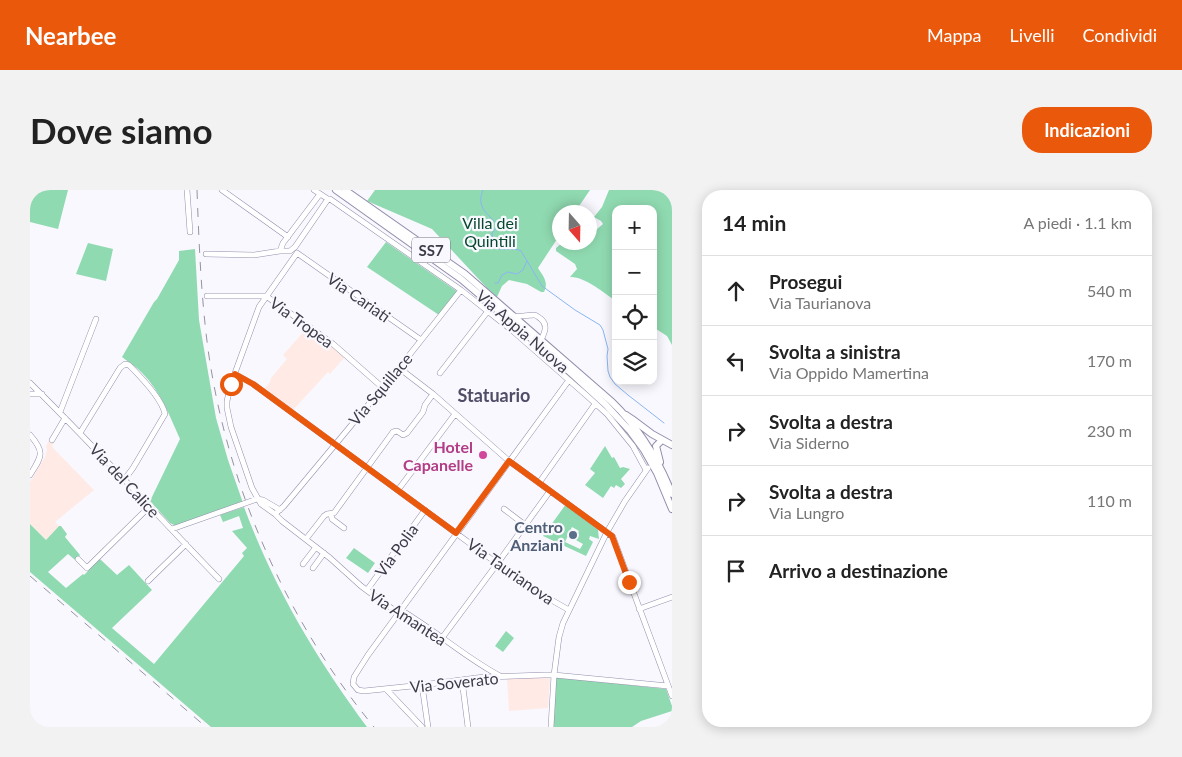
<!DOCTYPE html>
<html lang="it">
<meta charset="utf-8">
<style>
:root{--surface:#fff;--page:#f2f2f2;--text:#222;--muted:#767676;--line:#e0e0e0;--accent:#ea580c}
body{margin:0;font-family:Lato,sans-serif;background:var(--page);color:var(--text)}
.controls{position:absolute;right:15px;top:15px;display:grid;overflow:hidden;border-radius:10px;box-shadow:0 2px 12px #0003}
.controls button{width:45px;height:45px;display:grid;place-items:center;padding:0;border:0;border-bottom:1px solid var(--line);background:var(--surface);color:var(--text);font:25px sans-serif}
.compass{position:absolute;left:522px;top:15px;width:45px;height:45px;border-radius:50%;background:var(--surface);box-shadow:0 2px 12px #0003;rotate:160deg}
.stop{position:absolute;width:15px;height:15px;margin:-11px;border:4px solid #ea580c;border-radius:50%;background:#fff}
.stop.end{background:#ea580c;border-color:#fff;box-shadow:0 1px 5px #0008}
.list{margin:0;padding:0;list-style:none}
h2{display:flex;justify-content:space-between;align-items:center;height:65px;margin:0;padding:0 20px;font-size:21px}
h2 small{font-size:16px;font-weight:400;color:var(--muted)}
.list li{display:grid;grid-template-columns:32px 1fr auto;gap:15px;align-items:center;box-sizing:border-box;height:70px;padding:0 20px;border-top:1px solid var(--line)}
.list b{display:block;font-size:19px;white-space:nowrap}
.list p{margin:0;font-size:16px;white-space:nowrap;color:var(--muted)}
.list em{font-size:16px;font-style:normal;color:var(--muted)}
.icon{flex:none;width:28px;height:28px;fill:none;stroke:currentColor;stroke-width:2;stroke-linecap:round;stroke-linejoin:round}
.map{position:relative;flex:none;width:642px;height:537px;overflow:hidden;border-radius:20px}
header{display:flex;align-items:center;gap:30px;box-sizing:border-box;height:70px;padding:0 25px;background:var(--accent);color:#fff}
header strong{font-size:24px}
nav{display:flex;gap:28px;margin-inline-start:auto;font-size:18px}
.intro{display:flex;align-items:center;justify-content:space-between;box-sizing:border-box;height:120px;padding:0 30px}
h1{margin:0;font-size:35px}
.button{padding:12px 22px;border-radius:20px;background:var(--accent);color:#fff;font-size:18px;font-weight:700}
main{display:flex;gap:30px;padding:0 30px}
aside{flex:1;background:var(--surface);border-radius:20px;box-shadow:0 2px 12px #0003}
.map>svg:first-child{display:block}
.education{fill:#ffeae5}
.green{fill:#90dab1;fill-rule:evenodd}
.lines{fill:none;stroke-linecap:round;stroke-linejoin:round}
.stream{stroke:#8ab6f2;stroke-width:1}
.minor-casing{stroke:#948eac;stroke-width:6}
.major-casing{stroke:#948eac;stroke-width:8}
.minor{stroke:#fff;stroke-width:5}
.major{stroke:#fff;stroke-width:6}
.rail{stroke:#95949d;stroke-width:1;stroke-dasharray:9 9;stroke-linecap:butt}
.route{stroke:#ea580c;stroke-width:6}
.hotel-dot{fill:#d1479c;stroke:#f9f8ff;stroke-width:2}
.service-dot{fill:#5c6f8a;stroke:#f9f8ff;stroke-width:2}
.labels{text-anchor:middle;dominant-baseline:central;stroke-width:4.5;stroke-linejoin:round;paint-order:stroke}
.shield{fill:#f9f8ff;stroke:#75747e;stroke-width:1}
.shield-label{font-size:15px;font-weight:bold;fill:#3d3b47}
.park-label{font-size:16px;fill:#06482d;stroke:#f9f8ff}
.street-label{font-size:16px;fill:#3d3b47;stroke:#f9f8ff}
.hotel-label{font-size:16px;font-weight:bold;fill:#b23c85;stroke:#f9f8ff;text-anchor:end}
.service-label{font-size:16px;font-weight:bold;fill:#4e5e75;stroke:#f9f8ff;text-anchor:end}
.neighbourhood-label{font-size:18px;font-weight:bold;fill:#524d67;stroke:#f9f8ff}
</style>
<header>
<strong>Nearbee</strong>
<nav><a>Mappa</a><a>Livelli</a><a>Condividi</a></nav>
</header>
<div class="intro"><h1>Dove siamo</h1><a class="button">Indicazioni</a></div>
<main>
<div class="map">
<svg width="642" height="537" viewBox="0 0 642 537">
<rect width="100%" height="100%" fill="#f9f8ff"/>
<path class="education" d="M278 137 299 154H301L315 167 300 184 298 182 263 220 233 199 235 198 240 192 241 188 257 169 253 165Z
M20 249 24 252 22 255 24 259 64 300 25 332 29 336 16 350 0 334V292L15 267 17 260 16 256Z
M477 488H520L518 518 479 521Z"/>
<path class="green" d="M0 0H38L28 39 0 32Z
M345 0H560L545 22H530L529 46 508 78C513 86 519 92 514 102H511L497 94 479 90 472 96 467 107 456 97 402 39 337 11Z
M579 0H642V155L637 146 623 137V19H586V111C574 103 554 86 540 87L547 79 545 74 526 61V58L532 53 560 52V45L573 34 571 31 564 27 572 17Z
M356 52 428 102 409 125 337 77Z
M58 53 83 59 76 91 46 84Z
M165 59 169 130 186 228 198 270 213 313 146 336 140 333 120 311 150 249C139 224 129 198 108 179 103 175 97 171 92 167L124 112 127 109 149 70V61Z
M575 256 582 268 584 267 590 278 593 277 600 279 591 289 595 294 591 298 586 295 584 298 581 296 573 308 555 295 565 283 560 279Z
M536 314 568 340 569 349 560 346 559 349 563 352 556 366 513 346ZM542 337 549 341 544 349 553 354 550 359 535 352Z
M214 317C244 398 286 468 337 537H181L0 382V334L16 350 29 336H31L37 344 35 347 50 365 45 370 38 364 18 382 36 398 53 384 54 385 70 369 87 385 99 375 122 400 82 438 124 474 214 366 212 363 217 358 202 341 213 338 209 326 193 332 190 325Z
M324 358 345 373 338 383 316 368Z
M476 441 484 448 473 462 465 456Z
M526 487 636 499 642 516V521L611 531 602 537H522Z"/>
<g class="lines">
<path class="stream" d="M453 0C446 17 456 22 467 34V36L462 43C463 69 476 54 491 61L512 96 545 120 570 135 573 140 578 159 577 166 578 181 580 187 585 194 598 205 634 233
M465 93H468L472 85 478 82 487 84 493 80 497 71"/>
<defs>
<path id="minor" d="M157 0 160 42
M192 0 258 47
M284 0 298 9H300L431 100 484 142 556 205 577 224 603 256 616 280
M250 61 253 53 290 4
M267 63 229 117 201 194 197 211V218L201 237 222 298 231 314 245 324 254 316 369 178 431 100
M267 63 391 150
M176 64 224 65 250 61H260L265 57 298 9
M177 106H236L303 154 352 197
M483 126C490 127 497 125 504 125 507 125 508 127 511 129 518 135 515 142 511 150
M369 178 403 204 479 271 583 347 642 506
M410 183 458 121
M205 184 223 194 502 399 539 420
M539 190 338 465 324 487 323 494 328 500 334 501 392 495 454 487 514 485H524L638 496
M0 193C65 257 126 324 189 389
M0 204H12
M30 222 66 129
M50 243 90 178 95 174 99 175C110 186 132 209 135 224L103 278 94 290
M0 245C16 263 11 267 0 285
M22 250 35 228
M509 293 565 214
M368 300 425 224
M227 309 233 310 250 320
M474 319 495 335
M245 324 252 331 300 368 331 396 361 418C365 421 367 420 372 421 375 422 379 425 382 427 412 446 438 469 470 486
M301 324 302 329 314 338
M142 339 227 309
M276 349 294 326 297 324 304 323 363 242 367 241 373 245 377 243 393 222 395 215 403 204
M48 369 57 378 119 317
M273 374 286 357
M283 378 294 363
M118 391 156 354
M337 400 395 320
M609 419 642 407
M412 448 467 374 520 301
M432 490 438 537
M392 495 398 537
M356 499 392 537
M521 537 524 485 529 447 533 433 577 342 595 311 618 278"/>
<path id="major" d="M306 0 431 89 530 173 576 215 600 241 614 260 627 283 642 319
M315 0 435 84 581 211C608 237 628 269 642 304
M596 225 602 229 622 244 642 255
M630 272 626 256 632 250"/>
</defs>
<use href="#minor" class="minor-casing"/>
<use href="#major" class="major-casing"/>
<use href="#minor" class="minor"/>
<use href="#major" class="major"/>
<path class="rail" d="M167 0C169 53 171 106 178 159 197 296 256 430 344 537
M0 386 176 537"/>
</g>
<g class="lines">
<path class="route" d="M201 194 205 184 223 194 426 343 479 271 582 346 599 392"/>
</g>
<circle class="hotel-dot" cx="453" cy="265" r="5"/>
<circle class="service-dot" cx="543" cy="345" r="5"/>
<g class="labels">
<rect class="shield" x="382" y="47.5" width="38" height="25" rx="4"/>
<g class="shield-label">
<text x="401" y="60">SS7</text>
</g>
<g class="park-label">
<text x="460" y="32">Villa dei<tspan x="460" dy="18">Quintili</tspan></text>
</g>
<g class="street-label">
<text transform="translate(329 107) rotate(35)">Via Cariati</text>
<text transform="translate(272 132) rotate(36)">Via Tropea</text>
<text transform="translate(493 141) rotate(41)">Via Appia Nuova</text>
<text transform="translate(350 199) rotate(-50)">Via Squillace</text>
<text transform="translate(95 290) rotate(47)">Via del Calice</text>
<text transform="translate(366 360) rotate(-54)">Via Polia</text>
<text transform="translate(481 381) rotate(35)">Via Taurianova</text>
<text transform="translate(378 427) rotate(33)">Via Amantea</text>
<text transform="translate(424 492) rotate(-6)">Via Soverato</text>
</g>
<g class="hotel-label">
<text x="443" y="256">Hotel<tspan x="443" dy="18">Capanelle</tspan></text>
</g>
<g class="service-label">
<text x="533" y="336">Centro<tspan x="533" dy="18">Anziani</tspan></text>
</g>
<g class="neighbourhood-label">
<text x="464" y="205">Statuario</text>
</g>
</g>
</svg>
<div class="controls">
<button>+</button>
<button>−</button>
<button><svg class="icon" aria-label="locate" viewBox="0 0 24 24"><circle cx="12" cy="12" r="6"/><path d="M12 2v4M12 18v4M2 12h4M18 12h4"/></svg></button>
<button><svg class="icon" aria-label="layers" viewBox="0 0 24 24"><path d="M12 4l9 5-9 5-9-5zM3 14l9 5 9-5"/></svg></button>
</div>
<svg class="compass" viewBox="-18 -18 36 36"><path d="M0-13l5 13h-10z" fill="#e53935"/><path d="M0 13l5-13h-10z" fill="#767676"/></svg>
<div class="stop" style="left:201px;top:194px"></div>
<div class="stop end" style="left:599px;top:392px"></div>
</div>
<aside>
<h2>14 min<small>A piedi · 1.1 km</small></h2>
<ul class="list">
<li><svg class="icon" aria-label="ahead" viewBox="0 0 24 24"><path d="M12 20V5M6 11l6-6 6 6"/></svg><div><b>Prosegui</b><p>Via Taurianova</p></div><em>540 m</em></li>
<li><svg class="icon" aria-label="left" viewBox="0 0 24 24"><path d="M17 20v-9H6M10 6l-5 5 5 5"/></svg><div><b>Svolta a sinistra</b><p>Via Oppido Mamertina</p></div><em>170 m</em></li>
<li><svg class="icon" aria-label="right" viewBox="0 0 24 24"><path d="M7 20v-9h11M14 6l5 5-5 5"/></svg><div><b>Svolta a destra</b><p>Via Siderno</p></div><em>230 m</em></li>
<li><svg class="icon" aria-label="right" viewBox="0 0 24 24"><path d="M7 20v-9h11M14 6l5 5-5 5"/></svg><div><b>Svolta a destra</b><p>Via Lungro</p></div><em>110 m</em></li>
<li><svg class="icon" aria-label="arrive" viewBox="0 0 24 24"><path d="M6 21V4h12l-3 4 3 4H6"/></svg><div><b>Arrivo a destinazione</b></div></li>
</ul>
</aside>
</main>
